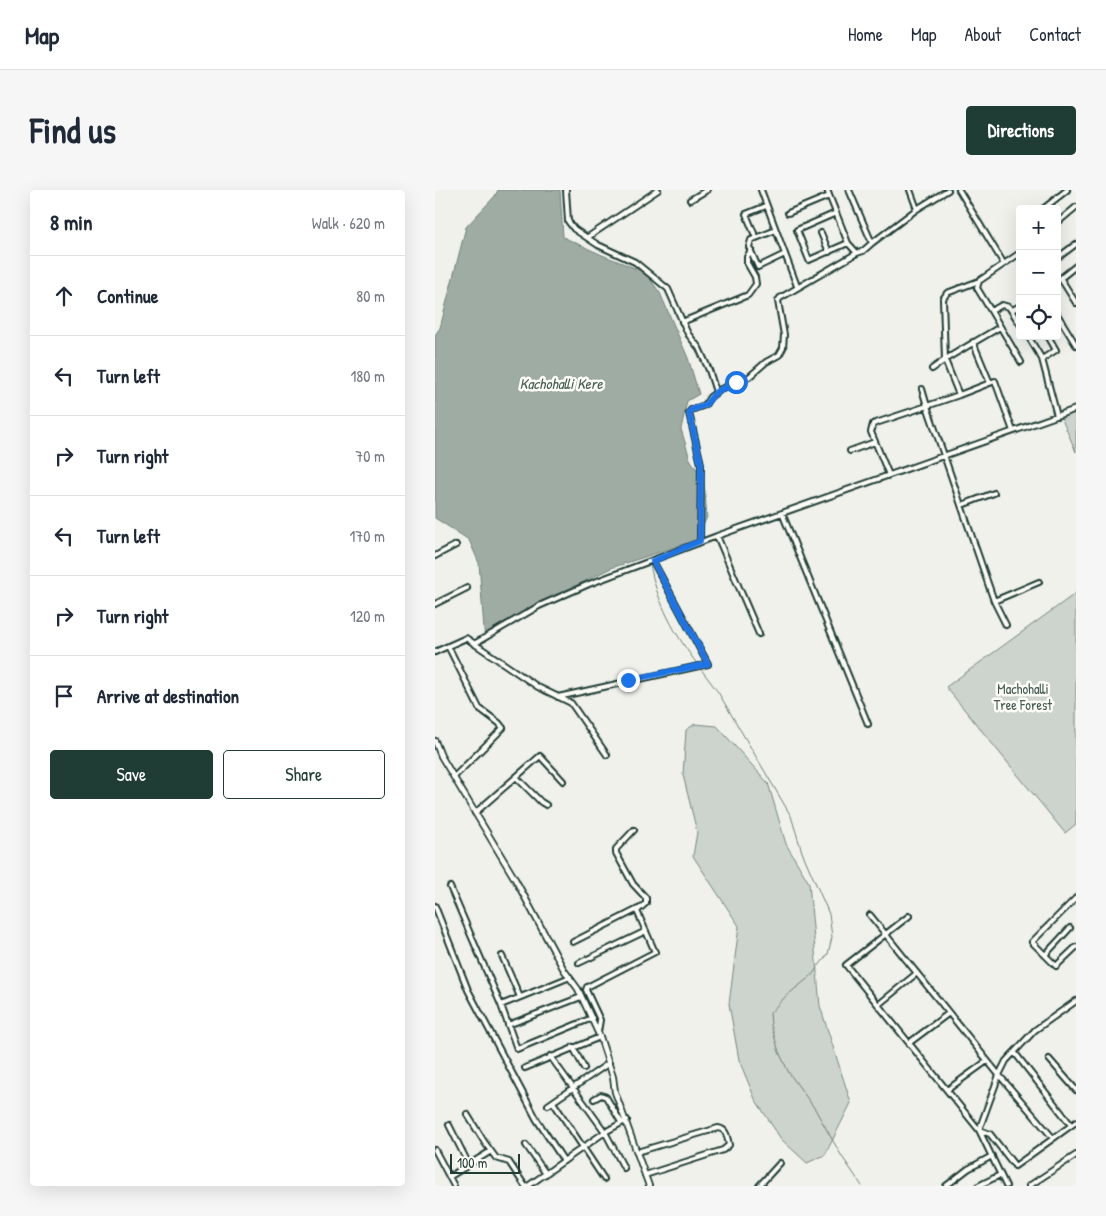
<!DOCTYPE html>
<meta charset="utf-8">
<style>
:root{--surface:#fff;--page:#f6f6f7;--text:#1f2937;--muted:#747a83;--line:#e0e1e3;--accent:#1f3d34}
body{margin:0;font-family:"Patrick Hand",sans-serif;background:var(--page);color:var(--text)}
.controls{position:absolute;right:15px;top:15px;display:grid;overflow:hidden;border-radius:5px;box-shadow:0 5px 20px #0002}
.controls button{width:45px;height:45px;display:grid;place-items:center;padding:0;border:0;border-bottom:1px solid var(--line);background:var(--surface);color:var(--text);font:25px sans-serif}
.scale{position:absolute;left:15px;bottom:12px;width:70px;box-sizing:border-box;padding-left:5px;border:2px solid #1f3d34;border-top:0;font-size:14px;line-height:18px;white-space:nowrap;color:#1f3d34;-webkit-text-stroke:4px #fdfcf7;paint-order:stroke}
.stop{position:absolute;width:15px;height:15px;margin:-11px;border:4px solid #1a73e8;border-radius:50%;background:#fff}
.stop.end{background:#1a73e8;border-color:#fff;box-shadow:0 1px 5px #0008}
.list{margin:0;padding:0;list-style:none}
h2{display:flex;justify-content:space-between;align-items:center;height:65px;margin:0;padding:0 20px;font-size:21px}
h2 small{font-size:16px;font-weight:400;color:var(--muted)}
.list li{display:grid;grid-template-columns:32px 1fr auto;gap:15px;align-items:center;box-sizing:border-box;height:80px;padding:0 20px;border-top:1px solid var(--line)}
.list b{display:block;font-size:19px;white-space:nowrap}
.list em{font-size:16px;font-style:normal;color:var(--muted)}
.actions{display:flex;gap:10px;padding:15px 20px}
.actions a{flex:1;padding:11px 0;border:1px solid var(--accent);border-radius:5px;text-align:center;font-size:18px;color:var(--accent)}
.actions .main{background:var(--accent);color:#fff}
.icon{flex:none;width:28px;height:28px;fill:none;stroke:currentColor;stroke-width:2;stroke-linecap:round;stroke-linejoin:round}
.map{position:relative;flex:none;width:641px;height:996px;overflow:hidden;border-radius:5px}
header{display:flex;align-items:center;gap:30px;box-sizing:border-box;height:70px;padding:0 25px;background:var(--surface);border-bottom:1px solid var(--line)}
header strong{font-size:24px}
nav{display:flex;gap:28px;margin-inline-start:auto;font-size:18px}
.intro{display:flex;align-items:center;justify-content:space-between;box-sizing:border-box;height:120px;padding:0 30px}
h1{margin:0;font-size:35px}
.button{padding:12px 22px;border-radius:5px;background:var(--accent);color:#fff;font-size:18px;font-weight:700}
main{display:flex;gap:30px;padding:0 30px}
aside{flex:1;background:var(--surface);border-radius:5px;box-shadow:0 5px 20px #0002}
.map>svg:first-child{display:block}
.green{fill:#cdd3cd;stroke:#768880}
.water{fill:#9faca4;stroke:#6c8077}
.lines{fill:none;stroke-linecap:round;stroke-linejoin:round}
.stream{stroke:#6c8077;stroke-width:1}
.minor-casing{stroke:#1f3d34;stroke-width:8}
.tertiary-casing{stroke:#1f3d34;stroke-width:8}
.minor{stroke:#fdfcf7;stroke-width:4}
.tertiary{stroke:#fdfcf7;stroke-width:4.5}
.route{stroke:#1a73e8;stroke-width:6}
.labels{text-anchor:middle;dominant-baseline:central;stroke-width:5;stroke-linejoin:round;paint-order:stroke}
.park-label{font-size:14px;fill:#425b53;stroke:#fdfcf7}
.water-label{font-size:15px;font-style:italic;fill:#455e56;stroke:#fdfcf7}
</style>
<header>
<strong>Map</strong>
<nav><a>Home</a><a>Map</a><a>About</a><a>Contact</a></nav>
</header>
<div class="intro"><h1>Find us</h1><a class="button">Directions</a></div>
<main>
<aside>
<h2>8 min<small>Walk · 620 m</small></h2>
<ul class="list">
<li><svg class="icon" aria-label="ahead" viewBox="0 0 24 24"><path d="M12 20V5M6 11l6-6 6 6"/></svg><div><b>Continue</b></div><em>80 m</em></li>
<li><svg class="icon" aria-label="left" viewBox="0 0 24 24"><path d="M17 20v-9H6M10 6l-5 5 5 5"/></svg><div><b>Turn left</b></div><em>180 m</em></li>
<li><svg class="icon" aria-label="right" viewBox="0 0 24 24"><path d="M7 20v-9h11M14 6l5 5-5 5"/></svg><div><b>Turn right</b></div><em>70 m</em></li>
<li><svg class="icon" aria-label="left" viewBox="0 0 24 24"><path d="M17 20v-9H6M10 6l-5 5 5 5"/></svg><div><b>Turn left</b></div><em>170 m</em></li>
<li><svg class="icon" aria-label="right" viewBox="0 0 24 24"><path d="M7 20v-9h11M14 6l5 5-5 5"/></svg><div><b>Turn right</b></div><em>120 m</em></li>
<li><svg class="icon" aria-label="arrive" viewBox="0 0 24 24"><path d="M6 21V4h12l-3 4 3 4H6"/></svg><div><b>Arrive at destination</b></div></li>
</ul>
<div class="actions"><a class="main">Save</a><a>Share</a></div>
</aside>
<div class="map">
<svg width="641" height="996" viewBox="0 0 641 996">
<rect width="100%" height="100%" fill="#f0f1eb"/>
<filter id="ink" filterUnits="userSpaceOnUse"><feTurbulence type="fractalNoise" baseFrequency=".02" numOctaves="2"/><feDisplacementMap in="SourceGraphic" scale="10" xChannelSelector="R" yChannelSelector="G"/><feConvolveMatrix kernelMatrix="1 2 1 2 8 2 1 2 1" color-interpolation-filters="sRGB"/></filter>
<g filter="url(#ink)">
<path class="green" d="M641 222V262L626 227Z
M641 403V634L630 643 511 497Z
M260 534 282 536 333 593 351 654 374 693 385 816 416 913 390 965 372 973 346 949 320 909 304 870 294 814 304 736 258 666 262 642 248 585 251 540Z"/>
<path class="water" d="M63 0H125L128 47 167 65 210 82 225 103 253 168 264 204 252 211 246 239 255 269 269 291 272 327 261 350 176 378 82 425 50 452 44 373 34 350 0 328V145L5 138 31 37 60 6Z"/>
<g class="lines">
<path class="stream" d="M215 373C221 411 240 445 263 475
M265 478 283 502 356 626 367 662 394 724 397 747 393 764 376 786 351 806 335 823 336 835 344 862 354 883 380 919 406 965 427 996"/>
<defs>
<path id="minor" d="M131 0 133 31 139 39 163 55 200 72 233 99 253 144 264 158 274 180 281 202
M326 0 362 96
M392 0 413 53
M414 0 437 53 482 19 513 0
M475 0 482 19
M524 0 569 74
M255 10 272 0
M331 16 311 24 321 48 316 50 314 57 323 77 350 64
M608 19 632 0
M353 23 394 6
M401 23 362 40 374 70 413 53 422 63 428 61 437 53
M622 33 641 17
M386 43 394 62
M153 47 223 0
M321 48 341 40
M625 66 641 54
M626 89 641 113
M544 91 542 98 556 121
M622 91 641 76
M577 120 585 116
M622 124 641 155
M247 132 313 105 321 94 320 87 312 73V67L316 60
M585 134 574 117 567 115 556 121 586 172
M593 146 607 169 622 226
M538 152 555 193
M607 169 621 160 613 146
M497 179 514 167 565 137
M487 199 492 216 524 205
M578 241 560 191 524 205 510 170 508 109 512 103 544 91 585 63
M415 261 440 252
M454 285 436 242 438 234 492 216 559 411 604 392
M527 315 559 303
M347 323 433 534
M282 346 641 219
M265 351 266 274 254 223 256 220 270 215 275 207 286 199 314 187 331 172 344 165 348 158 349 145 343 111 345 108 422 63
M0 366 21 355
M559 411 571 435
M0 414 32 398
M39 454 104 416 154 394 282 346 324 444
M13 456 44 518 64 533 68 538 19 587
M0 462 31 448 103 497 136 513 172 565
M123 507 273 474 218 371
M81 587 106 612 111 615
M40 623 105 566 128 591
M15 697 66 815 82 859 157 828
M641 708 597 752 621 776 641 757
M0 716 33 800 102 930 129 971
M435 725 564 885 618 948
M474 726 411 775 544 940 571 996
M138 752 203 719
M610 765 635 738
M67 766 85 807
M144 773 211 741
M641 811 600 840 571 871 564 885 544 940 555 944 580 976 641 932
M66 815 135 787
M443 815 482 783
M73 835 146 807
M163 842 165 830 151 800 152 797 220 762 202 721 211 713V708L198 694 181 663V659L199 640
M474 853 514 823
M138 857 149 878
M580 863 636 935
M115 866 170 942 189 978
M614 869 641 900
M90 878 165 847
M512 900 552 871
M159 909 166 905 171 907 186 932
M118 912 169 989
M113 915 174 873
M32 924 50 953 61 968 74 972 90 996
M14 935 34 975
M91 955 111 984
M0 960 19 996
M202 962 283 938C292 939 292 947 294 955L288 960 210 985
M14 987 56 961
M93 996 170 942 192 930
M324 996 345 973
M511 996 533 979 557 966
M543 996 565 985
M594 996 641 965"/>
<path id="tertiary" d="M0 551 6 566 80 689 129 780 143 799 165 847 178 887 180 902 214 996"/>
</defs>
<use href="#minor" class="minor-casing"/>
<use href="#tertiary" class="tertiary-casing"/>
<use href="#minor" class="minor"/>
<use href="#tertiary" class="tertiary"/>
</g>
</g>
<g class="lines" filter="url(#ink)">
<path class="route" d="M193 490 273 474 218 371 265 351 266 274 254 223 256 220 270 215 281 202 301 192"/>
</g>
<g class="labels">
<g class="park-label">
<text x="588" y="498">Machohalli<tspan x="588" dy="16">Tree Forest</tspan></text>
</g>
<g class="water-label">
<text x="126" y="193">Kachohalli Kere</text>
</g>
</g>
</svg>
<div class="controls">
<button>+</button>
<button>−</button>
<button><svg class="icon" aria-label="locate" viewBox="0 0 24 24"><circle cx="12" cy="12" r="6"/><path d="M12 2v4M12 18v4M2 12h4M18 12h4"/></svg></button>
</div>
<div class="scale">100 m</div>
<div class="stop" style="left:301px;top:192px"></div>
<div class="stop end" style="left:193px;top:490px"></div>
</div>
</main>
